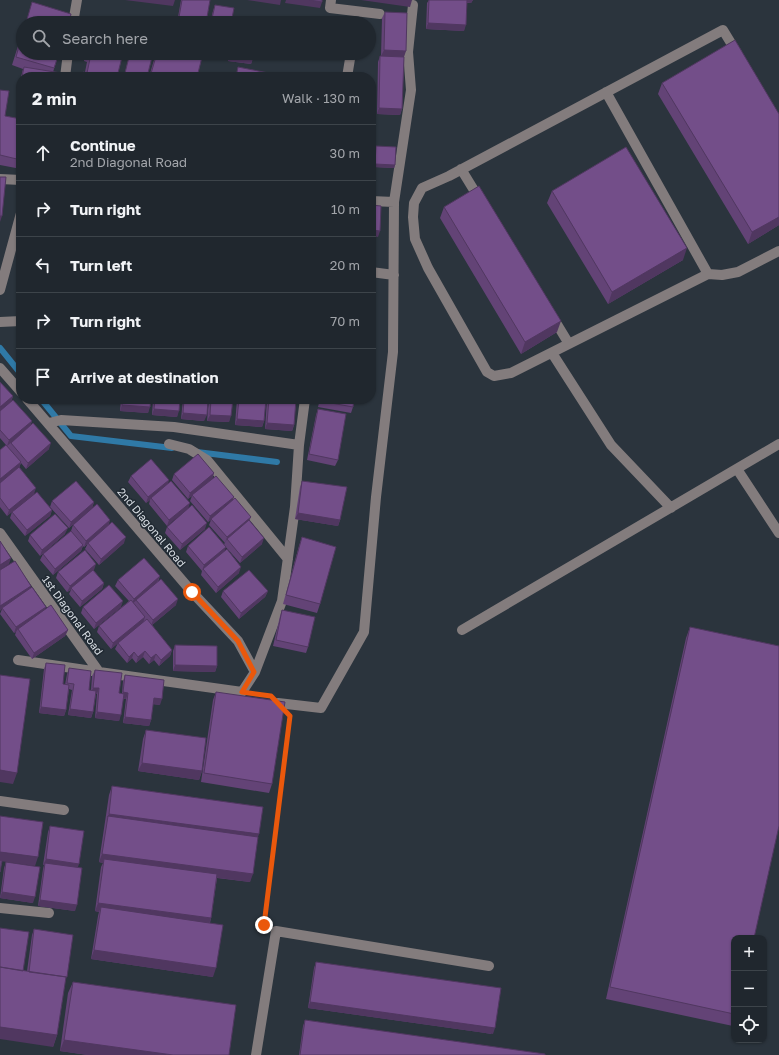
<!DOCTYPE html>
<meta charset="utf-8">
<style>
:root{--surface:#20272e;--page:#2d333a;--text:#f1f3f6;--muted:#a2a5aa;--line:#3d444a}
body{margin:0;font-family:"Golos Text",sans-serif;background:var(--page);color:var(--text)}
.controls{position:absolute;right:12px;bottom:12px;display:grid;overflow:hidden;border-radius:8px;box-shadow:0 1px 3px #0004}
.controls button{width:36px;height:36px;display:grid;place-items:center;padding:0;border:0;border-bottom:1px solid var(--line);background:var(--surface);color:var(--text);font:20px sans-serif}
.stop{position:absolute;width:12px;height:12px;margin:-9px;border:3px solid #ea580c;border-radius:50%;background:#fff}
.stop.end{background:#ea580c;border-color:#fff;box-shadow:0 1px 4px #0008}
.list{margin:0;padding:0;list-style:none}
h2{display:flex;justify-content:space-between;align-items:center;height:52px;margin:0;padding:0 16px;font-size:17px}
h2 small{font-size:13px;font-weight:400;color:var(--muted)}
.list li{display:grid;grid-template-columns:26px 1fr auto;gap:12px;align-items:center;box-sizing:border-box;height:56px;padding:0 16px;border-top:1px solid var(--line)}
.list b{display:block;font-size:15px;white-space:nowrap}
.list p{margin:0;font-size:13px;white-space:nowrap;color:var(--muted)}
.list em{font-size:13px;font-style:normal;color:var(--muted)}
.icon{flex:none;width:22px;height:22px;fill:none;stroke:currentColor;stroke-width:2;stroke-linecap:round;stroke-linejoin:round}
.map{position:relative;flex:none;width:779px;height:1055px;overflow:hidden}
.search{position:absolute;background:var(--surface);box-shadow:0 1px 3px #0004;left:16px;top:16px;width:360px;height:44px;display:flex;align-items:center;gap:10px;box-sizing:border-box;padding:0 14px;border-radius:22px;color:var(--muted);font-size:15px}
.panel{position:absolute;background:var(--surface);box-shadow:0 1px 3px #0004;left:16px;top:72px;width:360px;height:332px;border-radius:16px}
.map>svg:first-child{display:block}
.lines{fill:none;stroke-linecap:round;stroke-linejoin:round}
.stream{stroke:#2f79a6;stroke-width:6}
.path{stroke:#737a82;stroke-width:2.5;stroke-dasharray:2 2;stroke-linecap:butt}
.minor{stroke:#837c7d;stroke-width:10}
.wall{fill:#634376}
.shaded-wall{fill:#503760}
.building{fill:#734e89;stroke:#503760}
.route{stroke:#ea580c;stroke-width:5}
.labels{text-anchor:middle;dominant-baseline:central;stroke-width:3;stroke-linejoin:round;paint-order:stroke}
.street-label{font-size:11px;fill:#d8dee4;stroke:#212a33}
</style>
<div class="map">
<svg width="779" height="1055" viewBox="0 0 779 1055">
<rect width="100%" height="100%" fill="#2b343d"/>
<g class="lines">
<path class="stream" d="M0 348 21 374
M41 399 71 436 172 448
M197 452 277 462"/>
<path class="path" d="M264 921 290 719"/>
<path class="minor" d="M331 0 330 8 380 14
M73 23 77 0
M737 53 723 30 449 176 422 188 414 203 413 217 415 239 428 268 487 372 494 376 511 373 708 274 722 275 738 272 779 251
M65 77 68 53
M347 77 350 59
M606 92 708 274
M461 169 480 200
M0 179 21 180
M371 201 394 202
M371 272 394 275
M0 290 21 213
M552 316 569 344
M0 322 21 321
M552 353 611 445 671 508
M0 368 21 392
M27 399 192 592 238 641 255 672
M49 423 61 420 174 427 299 445 305 399
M169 444 189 449 207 460 288 559
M737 469 779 533
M0 533 99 672 242 692 255 672 282 601 295 507 299 445
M462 630 779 444
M18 660 99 672
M278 703 321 708 364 632 376 497 393 352 394 202 411 90 408 52 413 5
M0 801 64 810
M0 908 49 913
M256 1055 276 931 489 966"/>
</g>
<path class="wall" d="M181 0H210L206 23H177Z
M429 0H473L471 3H467L464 31 426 29 427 3Z
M215 5 231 23H210L213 11Z
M385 12 404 57 402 109 400 115 377 114 378 62 380 56H381L382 18Z
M23 30V53H59L53 72 61 77H21L23 69 12 65Z
M85 53H123L117 77H81L83 72H85L87 62 84 61Z
M130 53H153L147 77H124Z
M156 53H203L197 77H149Z
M214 53H224L223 55Z
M229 53H254L253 58 251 64 228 61Z
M21 78V105L17 104Z
M662 83 779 225 748 244 658 94Z
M0 90 5 116 21 119V169L0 165Z
M376 146 395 165 394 168 374 167V181L372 187H371V158H374L375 149Z
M552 191 683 260 608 304 547 203Z
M444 207 557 332 521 354 440 218Z
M0 382 13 396 11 402 32 421 30 426 49 449 26 469 21 463 19 468 34 494 7 516 0 507V450L6 445 0 438Z
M121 399H151L148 413 120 411Z
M153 399H180L177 417 152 415Z
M183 399H208L204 421 181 419Z
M209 399H233L229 422 207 421Z
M237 399H266L264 421 262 427 235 425Z
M267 399H296L294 425 292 431 265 429Z
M320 399H354L353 407 351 413 318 407Z
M318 409 338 460 335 466 307 460 316 415Z
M214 473 212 479 249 520 262 544 240 563 224 545 225 542V543L209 525 211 520 208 522 190 501 192 496 188 499 172 480 174 474Z
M131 476 169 480 167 484 190 503 167 526 149 504 150 500 146 503 128 482Z
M302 481 340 520 338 526 295 519 300 487Z
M52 501 94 502 92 508 69 528 50 507Z
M52 510 50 516 25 536 10 518 12 512Z
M110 520 108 526 84 547 83 546 81 551 53 575 40 560 43 554 71 531 73 525Z
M167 527 205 529 180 550 165 533Z
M65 534 40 556 28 541 30 535Z
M302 537 320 604 317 613 283 604 299 546Z
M88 543H124L99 565 85 549Z
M188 546 224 551 239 573 216 593 201 575 202 571 186 552Z
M0 570 30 589 46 607 44 610 68 630 65 636 32 659 15 635 16 632 14 633 0 614 2 609Z
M94 571 104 583 102 589 80 607 69 594 71 590 67 592 56 578 58 572Z
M160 576 158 582 176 605 152 625 172 650 170 656 159 666 154 660 149 664 143 657 136 663 132 658 127 663 115 649 118 643 111 649 97 632 99 626 129 601 115 586 118 580Z
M223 591H268L265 597 239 619 221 597Z
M83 607H121L94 629 81 613Z
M282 610 308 647 306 653 273 646 280 616Z
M690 627 734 938V1024L733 1026 606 999 686 638Z
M175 645 217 666 215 672 173 671V651Z
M46 663 63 684 65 685 67 674 69 668 89 690H91L92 676 95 670 119 693H122L123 681 125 675 160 705 153 704 151 720 149 726 123 723 126 699H123L119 721 95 718 97 694H96L93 712 91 718 68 715 72 690 69 689 66 710 64 716 39 713 44 669Z
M216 692 272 784 269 793 201 782 213 700Z
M146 730 202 771 199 780 138 771 143 739Z
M112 786 258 837 250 882 217 878 211 918 210 923 213 977 91 959 98 916 99 912 95 911 101 867 103 863 99 862 109 795Z
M50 826 78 867 75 911 38 906 43 869 44 865H43L48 832Z
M6 862 33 903 0 898 4 868Z
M34 929 65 983 57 1035 53 1047 23 971H27L32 935Z
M316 962 493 1034 308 1008 314 968Z
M73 982 229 1055H88L60 1051 68 993Z
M305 1020 545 1055H299L303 1026Z"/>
<path class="shaded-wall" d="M125 0H175L173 6Z
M247 0H281L280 5Z
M286 0H309L322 2 320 8 285 3Z
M361 0H412L410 7Z
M445 0H473L471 3Z
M428 23 466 25 464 31 426 29Z
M384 50 406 51 404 57 381 56Z
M230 55 253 58 251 64 228 61Z
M379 108 402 109 400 115 377 114Z
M375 164 395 165 394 168 374 167Z
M371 181H374L372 187H371Z
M0 216H2L0 222Z
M779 217V225L748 244 752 232Z
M371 230 380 231 378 237 371 236Z
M687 248 683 260 608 304 612 292Z
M561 321 557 332 521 354 525 342Z
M13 396 11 402 0 411V407Z
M122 405 150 407 148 413 120 411Z
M154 409 179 411 177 417 152 415Z
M183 413 207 415 204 421 181 419Z
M210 415 231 416 229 422 207 421Z
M237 419 264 421 262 427 235 425Z
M32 421 30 427 7 446 9 440Z
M267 423 294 425 292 431 265 429Z
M51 443 49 449 26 469 28 463Z
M21 462 19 468 0 484V479Z
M214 473 212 479 188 499 190 493Z
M169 480 167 486 151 498 150 500 146 503 148 497Z
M36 488 34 494 7 516 9 510Z
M234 497 232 503 211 519V520L208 522 210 516Z
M94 502 92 508 69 528 71 522Z
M190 503 188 509 167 526 169 520Z
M52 510 50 516 25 536 27 530Z
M298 513 340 520 338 526 295 519Z
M251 517 248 523 227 539 225 543 227 537Z
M110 520 108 526 84 547 86 541Z
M207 523 205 529 180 550 182 544Z
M68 528 65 534 40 556 42 550Z
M126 537 124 543 99 565 101 559Z
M264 538 262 544 240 563 242 557Z
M83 545 81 551 53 575 55 569Z
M226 547 224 553 203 569 202 571 204 565Z
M11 558 9 564 0 570V565Z
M96 564 94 570 72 589 71 588V590L67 592 70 586Z
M241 567 239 573 216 593 218 587Z
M160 576 157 582 131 605 134 599Z
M104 583 102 589 80 607 82 601Z
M31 586 29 592 2 608V609L0 611V606Z
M268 591 265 597 239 619 241 613Z
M178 599 176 605 151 626 153 620Z
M123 601 121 607 94 629 96 623Z
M46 607 43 613 18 629 16 632 14 633 16 627Z
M145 617 143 623 111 649 113 643Z
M68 630 65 636 32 659 34 653Z
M172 650 170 656 159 666 161 660Z
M145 651 143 657 136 663 138 657Z
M134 652 132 658 127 663 129 657Z
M156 654 154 660 149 664 151 658Z
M175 665 217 666 215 672 173 671Z
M93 688H99L97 694H90Z
M123 692 128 693 126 699 121 698Z
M154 698 162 699 160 705 152 704Z
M41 707 66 710 64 716 39 713Z
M70 709 93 712 91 718 68 715Z
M97 712 121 715 119 721 95 718Z
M125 717 151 720 149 726 123 723Z
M142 763 202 771 199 780 138 771Z
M0 770 17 773 13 784 0 782Z
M109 814 259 834 256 843 107 817Z
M0 852 38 857 35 866 0 861Z
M102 854 253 874 250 882 104 863V859L103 863 99 862Z
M46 859 79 864 77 870 45 863 44 865H43Z
M2 892 35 897 33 903 0 898Z
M40 900 77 905 75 911 38 906Z
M98 903 211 918 208 927 101 907 99 912 95 911Z
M94 950 216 968 213 977 91 959Z
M310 1002 495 1028 493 1034 308 1008Z
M0 1027 57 1035 53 1047 0 1039Z
M64 1040 173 1055H88L60 1051Z"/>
<path class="building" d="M182 0H210L206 23H178Z
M309 0H322V2Z
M429 0H467L466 25 428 23Z
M32 2 71 14 69 23H26Z
M215 5 234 8 231 23H211Z
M385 12 407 13 406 51 384 50Z
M236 18 258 22V23H235Z
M23 32V53H59L54 68 16 57Z
M735 40 779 114V217L752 232 662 83Z
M88 53H123L117 77H82L83 72 87 73 91 54Z
M130 53H153L147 77H124Z
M157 53H203L197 77H150Z
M231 53H254L253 58 230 55Z
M380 56 404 57 402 109 379 108Z
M24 67 61 73V77H22Z
M238 67 289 77H236Z
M21 86V99L19 98Z
M0 90 9 91 5 116 21 119V160L0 155Z
M376 146 396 147 395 165 375 164Z
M626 147 687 248 612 292 552 191Z
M371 158H374V181H371Z
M0 177H6L2 216H0Z
M479 186 561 321 525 342 444 207Z
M371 205 381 206 380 231 371 230Z
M0 382 13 396 0 407Z
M123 399H151L150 407 122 405Z
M155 399H180L179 411 154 409Z
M184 399H208L207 415 183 413Z
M211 399H233L231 416 210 415Z
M239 399H266L264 421 237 419Z
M269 399H296L294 425 267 423Z
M321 399H354L353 407 320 401Z
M13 400 32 421 9 440 0 430V411Z
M318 409 346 414 338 460 309 454Z
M33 423 51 443 28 463 11 443Z
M6 445 21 462 0 479V450Z
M198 454 214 473 190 493 174 474Z
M151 459 169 480 148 497 131 476Z
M19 467 36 488 9 510 0 498V483Z
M216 476 234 497 210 516 192 495Z
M76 481 94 502 71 522 52 501Z
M171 481 190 503 169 520 151 498Z
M302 481 347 487 340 520 298 513Z
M37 492 52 510 27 530 12 512Z
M235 498 251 517 227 537 211 519Z
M97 504 110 520 86 541 73 525Z
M192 505 207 523 182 544 167 527Z
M55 514 68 528 42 550 30 535Z
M249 520 264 538 242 557 227 539Z
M112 522 126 537 101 559 88 543Z
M209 527 226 547 204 565 188 546Z
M71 531 83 545 55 569 43 554Z
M302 537 336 547 320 604 286 595Z
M0 541 11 558 0 565Z
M227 549 241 567 218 587 203 569Z
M85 550 96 564 70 586 58 572Z
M144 558 160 576 134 599 118 580Z
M15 561 31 586 0 606V570Z
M93 570 104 583 82 601 71 588Z
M249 570 268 591 241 613 223 591Z
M161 579 178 599 153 620 136 600Z
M109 585 123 601 96 623 83 607Z
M32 587 46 607 16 627 2 608Z
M131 600 145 617 113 643 99 626Z
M51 605 68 630 34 653 18 629Z
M282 610 315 617 308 647 276 640Z
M147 619 172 650 161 660 156 654 151 658 145 651 138 657 134 652 129 657 118 643Z
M690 627 779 646V826L754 938H734V1014L610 987Z
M175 645 217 646V666L175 665Z
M46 663 65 665 63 684 69 685 66 710 41 707Z
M69 668 91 671 89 690 96 691 93 712 70 709 74 684 67 683Z
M95 670 122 673 119 693 124 694 121 715 97 712 99 688H93Z
M0 675 30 679 17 773 0 770Z
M125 675 164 680 162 699 154 698 151 720 125 717 128 693 123 692Z
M216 692 285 702 272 784 204 773Z
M146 730 206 738 202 771 142 763Z
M112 786 263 807 259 834 109 814Z
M0 816 43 822 38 857 0 852Z
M108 816 258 837 253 874 102 854Z
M50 826 84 831 79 864 46 859Z
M104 859 217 874 211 918 98 903Z
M0 860 2 861 0 872Z
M6 862 40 867 35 897 2 892Z
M45 863 82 868 77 905 40 900Z
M101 907 223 925 216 968 94 950Z
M0 928 29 932 23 971 0 967Z
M34 929 73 935 67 977 29 972Z
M316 962 501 988 495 1028 310 1002Z
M0 967 66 977 57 1035 0 1027Z
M73 982 236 1005 229 1055H173L64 1040Z
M305 1020 545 1054V1055H300Z"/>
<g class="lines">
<path class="route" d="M192 592 238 641 254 672 242 692 271 696 290 716 264 925"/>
</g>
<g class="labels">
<g class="street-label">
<text transform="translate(152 527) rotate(50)">2nd Diagonal Road</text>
<text transform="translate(73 615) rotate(54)">1st Diagonal Road</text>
</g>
</g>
</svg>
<div class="controls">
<button>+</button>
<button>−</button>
<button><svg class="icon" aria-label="locate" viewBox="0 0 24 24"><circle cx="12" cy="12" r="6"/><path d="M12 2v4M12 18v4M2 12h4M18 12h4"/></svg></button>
</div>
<div class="stop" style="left:192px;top:592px"></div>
<div class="stop end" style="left:264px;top:925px"></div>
<div class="search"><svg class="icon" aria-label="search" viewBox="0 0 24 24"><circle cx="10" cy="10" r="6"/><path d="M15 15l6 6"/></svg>Search here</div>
<section class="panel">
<h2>2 min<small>Walk · 130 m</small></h2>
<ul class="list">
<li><svg class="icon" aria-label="ahead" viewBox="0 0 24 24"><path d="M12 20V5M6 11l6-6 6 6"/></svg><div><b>Continue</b><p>2nd Diagonal Road</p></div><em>30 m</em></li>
<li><svg class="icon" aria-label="right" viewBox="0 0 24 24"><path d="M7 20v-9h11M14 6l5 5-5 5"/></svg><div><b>Turn right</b></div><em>10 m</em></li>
<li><svg class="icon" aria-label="left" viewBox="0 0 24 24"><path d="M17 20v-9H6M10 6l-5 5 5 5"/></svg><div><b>Turn left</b></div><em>20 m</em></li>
<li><svg class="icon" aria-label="right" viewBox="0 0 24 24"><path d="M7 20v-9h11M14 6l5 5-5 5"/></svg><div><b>Turn right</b></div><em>70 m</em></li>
<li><svg class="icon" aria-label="arrive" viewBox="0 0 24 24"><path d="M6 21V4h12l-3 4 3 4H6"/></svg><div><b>Arrive at destination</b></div></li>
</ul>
</section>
</div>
